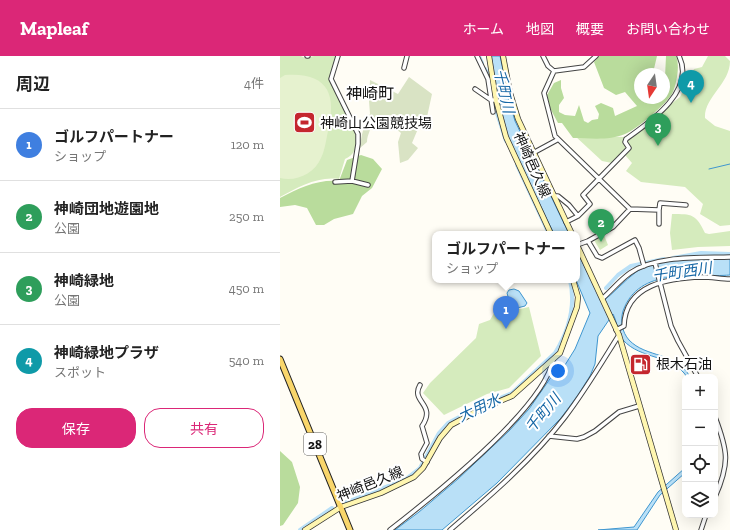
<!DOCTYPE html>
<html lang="ja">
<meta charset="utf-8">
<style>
:root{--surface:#fff;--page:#f6f6f6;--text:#222;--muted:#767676;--line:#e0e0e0;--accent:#db2777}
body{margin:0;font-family:"Zilla Slab","Noto Sans JP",serif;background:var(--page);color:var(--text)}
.controls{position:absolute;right:12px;bottom:12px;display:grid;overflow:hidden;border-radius:8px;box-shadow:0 4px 16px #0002}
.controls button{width:36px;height:36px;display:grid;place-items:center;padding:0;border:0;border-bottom:1px solid var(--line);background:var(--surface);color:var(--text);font:20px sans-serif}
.compass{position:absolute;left:354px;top:12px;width:36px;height:36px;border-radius:50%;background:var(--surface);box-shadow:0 4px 16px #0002;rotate:193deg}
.you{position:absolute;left:278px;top:315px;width:14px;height:14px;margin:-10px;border:3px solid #fff;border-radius:50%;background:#1a73e8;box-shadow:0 0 0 6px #1a73e833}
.badge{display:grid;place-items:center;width:26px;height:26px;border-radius:50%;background:var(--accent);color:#fff;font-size:13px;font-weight:700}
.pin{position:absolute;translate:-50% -33px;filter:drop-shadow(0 1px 2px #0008)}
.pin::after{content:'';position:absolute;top:21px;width:14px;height:12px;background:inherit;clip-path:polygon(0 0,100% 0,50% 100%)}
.popup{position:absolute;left:152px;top:175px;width:148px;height:52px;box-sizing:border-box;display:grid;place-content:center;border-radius:8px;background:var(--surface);filter:drop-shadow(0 1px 3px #0005);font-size:13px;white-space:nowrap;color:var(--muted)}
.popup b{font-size:15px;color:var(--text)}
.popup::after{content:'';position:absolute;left:50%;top:100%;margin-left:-8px;border:8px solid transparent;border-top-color:var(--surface)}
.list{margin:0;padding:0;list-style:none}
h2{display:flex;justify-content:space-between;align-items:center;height:52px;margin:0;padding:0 16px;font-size:17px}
h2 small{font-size:13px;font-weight:400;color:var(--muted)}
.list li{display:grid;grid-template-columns:26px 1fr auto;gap:12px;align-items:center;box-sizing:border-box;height:72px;padding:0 16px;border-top:1px solid var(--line)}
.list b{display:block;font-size:15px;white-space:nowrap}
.list p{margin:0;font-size:13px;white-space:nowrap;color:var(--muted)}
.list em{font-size:13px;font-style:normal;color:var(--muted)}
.actions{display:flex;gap:8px;padding:12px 16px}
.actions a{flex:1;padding:9px 0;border:1px solid var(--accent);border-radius:16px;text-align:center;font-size:14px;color:var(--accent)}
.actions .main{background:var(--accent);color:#fff}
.icon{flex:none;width:22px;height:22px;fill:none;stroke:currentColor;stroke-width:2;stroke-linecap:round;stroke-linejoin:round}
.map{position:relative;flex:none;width:450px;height:474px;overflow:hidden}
header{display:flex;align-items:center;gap:24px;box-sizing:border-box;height:56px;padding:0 20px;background:var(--accent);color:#fff}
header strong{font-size:19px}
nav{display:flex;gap:22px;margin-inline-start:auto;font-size:14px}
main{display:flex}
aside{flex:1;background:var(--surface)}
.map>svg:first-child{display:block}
.green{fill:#d5ebbd}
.forest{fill:#b9dc9c}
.cemetery{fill:#d9e3c4}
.pitch{fill:#e6f2cf}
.water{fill:#b9e0f7;stroke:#3f96cf}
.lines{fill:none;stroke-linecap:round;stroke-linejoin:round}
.stream{stroke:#3f96cf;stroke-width:1}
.canal{stroke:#b9e0f7;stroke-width:4}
.street-casing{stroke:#444;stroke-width:5.5}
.secondary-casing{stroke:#333;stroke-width:6}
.primary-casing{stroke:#222;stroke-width:7}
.street{stroke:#fff;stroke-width:3.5}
.secondary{stroke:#fff6b0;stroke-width:4.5}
.primary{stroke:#f9d66b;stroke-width:5}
.labels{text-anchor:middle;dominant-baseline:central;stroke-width:4;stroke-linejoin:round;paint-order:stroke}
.shield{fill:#fff;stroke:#585858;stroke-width:1}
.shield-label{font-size:13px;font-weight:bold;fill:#111}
.poi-label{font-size:14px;fill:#111;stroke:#fff;text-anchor:start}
.street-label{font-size:14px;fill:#111;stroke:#fff}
.water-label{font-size:15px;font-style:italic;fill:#1768a6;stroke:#fff}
.quarter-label{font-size:16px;fill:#111;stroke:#fff}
</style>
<header>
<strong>Mapleaf</strong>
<nav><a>ホーム</a><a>地図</a><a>概要</a><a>お問い合わせ</a></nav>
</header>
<main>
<aside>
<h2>周辺<small>4件</small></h2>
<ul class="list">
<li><span class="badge" style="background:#3f7fe0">1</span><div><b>ゴルフパートナー</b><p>ショップ</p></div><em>120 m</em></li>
<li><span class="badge" style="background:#2e9e5b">2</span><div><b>神崎団地遊園地</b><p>公園</p></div><em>250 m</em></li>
<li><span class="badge" style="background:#2e9e5b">3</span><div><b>神崎緑地</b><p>公園</p></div><em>450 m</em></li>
<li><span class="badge" style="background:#0f9aa8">4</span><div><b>神崎緑地プラザ</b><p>スポット</p></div><em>540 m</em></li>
</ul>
<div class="actions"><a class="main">保存</a><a>共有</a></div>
</aside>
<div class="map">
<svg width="450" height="474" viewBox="0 0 450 474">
<rect width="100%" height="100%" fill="#fffdf5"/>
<path class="green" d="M0 0H21L25 2 34 0H55L56 3C54 9 50 18 51 24 55 45 96 88 65 103L59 123C38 120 18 131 0 141Z
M428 0H445L450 5C450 28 424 41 425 62L435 70 450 75V169L440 170 420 158 423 148 405 131 361 126 346 115 352 107 345 99 332 107 322 105 295 80 348 81 400 41 414 13 422 11Z
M392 158C412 158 416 158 425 177L429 178 450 175V190L418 191 392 194 390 177Z
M324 179 328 189 320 194 314 184Z
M221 245H225C234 255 236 254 249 251L261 300 229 332 207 338 164 359 143 337 150 327 196 282 199 268 210 264Z"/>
<path class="forest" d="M319 0H377L373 17 376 18H360V42H384L386 0H396C400 9 397 26 393 36 388 47 356 74 345 78 329 85 309 82 293 82L282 67H278L270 52 267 39 274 27 281 24V32L284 42 279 49V56L285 59 295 60 299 49 304 65 308 67 312 64 318 63 319 58 315 50 321 47 333 52 335 60 357 50 345 36 336 39 324 32 314 6Z
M81 99 93 103 102 113 92 132 82 140 73 158 54 163 44 169H36L27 152 15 149 0 151V142C19 132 38 123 59 125L67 104Z
M0 395 12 406 20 431 18 447 3 469 0 470Z"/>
<path class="cemetery" d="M129 21 152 38 147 61 140 68 132 87 138 92 128 104 120 107 118 86 121 77 116 73 119 66 105 62 103 67 93 61 90 64C92 76 87 77 87 86L80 92C81 80 84 68 90 58L89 45 90 24 118 38Z"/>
<path class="pitch" d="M5 19C48 16 57 38 48 75 46 84 45 94 41 102 34 118 16 126 0 122V22Z"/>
<path class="water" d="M211 0H220L230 48 235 65 289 178H274L228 82 218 46Z
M297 195 322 246C334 237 344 225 356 216 377 202 425 202 450 202V219C414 222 359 210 343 255 340 265 342 276 349 284 366 302 397 296 410 321H407C392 298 361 304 343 284 338 279 337 265 333 258L318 280 315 308 310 320 298 339 281 362 217 427 162 474H115L139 456 178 423 229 375 249 353 274 317 285 309 295 293 310 257 296 224Z
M234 233 239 235 247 247 245 250 237 252 230 248 227 237 229 234Z
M405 412V417L380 439 357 474H318L354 471 378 436Z"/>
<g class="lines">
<path class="stream" d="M429 113 450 108"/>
<path class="canal" d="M199 0 202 7
M205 13 210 23V29
M212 42 226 85
M237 109 269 178
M393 202 421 197 450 198
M326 232 338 219 351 210 384 203
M64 447 126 423 140 412 159 377 168 367 200 350 232 337 275 297C289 274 296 250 290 224
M20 474 52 452"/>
<defs>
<path id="street" d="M27 0H28
M58 0 51 23 78 78V88L72 125
M197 0 208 23 213 56
M263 0 268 10 274 15 304 11 316 0
M124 12 127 0
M274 15 264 37 275 80 350 153 333 171 308 185 317 200 322 202 355 184 359 192 364 210
M195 33 211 44H216
M253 97 277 84
M55 126 72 125 88 129
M274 140H278L289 149 298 160
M350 153 379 154 380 147 406 149
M286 166 298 160 310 148 303 139 349 92 345 86 346 83C370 66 416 35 399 0
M379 168V154
M297 189 308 185
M375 207 391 270 398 285 418 321
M323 242C332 234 340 224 350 217 375 199 421 202 450 201
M336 274 344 270C345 228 389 222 422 221 432 221 441 223 450 223
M140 329C130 346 157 348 142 370L147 387 141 398 142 403 147 406
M435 361C448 395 450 407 435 441
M269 380 297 383 304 381 315 375 339 356 359 350
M110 474C151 442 263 354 273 304
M170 474C210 440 253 403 285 361 305 335 322 306 339 279
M421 474 426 459"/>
<path id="secondary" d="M209 0 216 44 226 81 271 178
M223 0 230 37 238 63 292 178
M297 189 339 279 396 474
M25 474 61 451 101 437 134 421 143 412 160 382 171 369 199 354 232 340 280 297 297 251 298 241 293 224"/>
<path id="primary" d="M0 303 70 474"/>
</defs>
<use href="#street" class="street-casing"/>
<use href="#secondary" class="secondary-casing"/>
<use href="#primary" class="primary-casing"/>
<use href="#street" class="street"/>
<use href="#secondary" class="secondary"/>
<use href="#primary" class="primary"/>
</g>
<defs>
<symbol id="stadium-square" viewBox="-11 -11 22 22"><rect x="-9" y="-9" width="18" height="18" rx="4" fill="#c4262e" stroke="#fff"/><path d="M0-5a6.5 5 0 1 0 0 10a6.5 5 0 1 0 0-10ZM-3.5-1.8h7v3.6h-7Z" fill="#fff"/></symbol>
<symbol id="fuel-square" viewBox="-11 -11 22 22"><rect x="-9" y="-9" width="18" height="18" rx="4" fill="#c4262e" stroke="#fff"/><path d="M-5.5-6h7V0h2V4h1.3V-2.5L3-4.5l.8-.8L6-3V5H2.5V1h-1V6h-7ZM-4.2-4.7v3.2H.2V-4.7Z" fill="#fff"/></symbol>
</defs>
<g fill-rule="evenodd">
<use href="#stadium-square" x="12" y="54" width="25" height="25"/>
<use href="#fuel-square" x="348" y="296" width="25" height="25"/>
</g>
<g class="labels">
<rect class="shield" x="24" y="377" width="22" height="22" rx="3"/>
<g class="shield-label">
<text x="35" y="388">28</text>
</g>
<g class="poi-label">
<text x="40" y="67">神崎山公園競技場</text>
<text x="376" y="308">根木石油</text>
</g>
<g class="street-label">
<text transform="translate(252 109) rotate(66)">神崎邑久線</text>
<text transform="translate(90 428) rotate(-22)">神崎邑久線</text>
</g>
<g class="water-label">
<text transform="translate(224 35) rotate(77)">千町川</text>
<text transform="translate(402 216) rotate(-8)">千町西川</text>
<text transform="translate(199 352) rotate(-25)">大用水</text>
<text transform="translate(263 357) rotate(-50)">千町川</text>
</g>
<g class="quarter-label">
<text x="90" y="37">神崎町</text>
</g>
</g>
</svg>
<div class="controls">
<button>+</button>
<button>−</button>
<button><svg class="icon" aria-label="locate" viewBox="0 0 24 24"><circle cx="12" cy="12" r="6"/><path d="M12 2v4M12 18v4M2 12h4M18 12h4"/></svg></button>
<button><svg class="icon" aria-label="layers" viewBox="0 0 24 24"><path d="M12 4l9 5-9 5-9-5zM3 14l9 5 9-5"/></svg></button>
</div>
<svg class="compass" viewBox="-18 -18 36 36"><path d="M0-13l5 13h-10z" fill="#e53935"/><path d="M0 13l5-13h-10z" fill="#767676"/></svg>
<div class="you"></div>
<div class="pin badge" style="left:226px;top:273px;background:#3f7fe0">1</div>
<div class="popup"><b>ゴルフパートナー</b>ショップ</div>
<div class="pin badge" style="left:321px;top:186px;background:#2e9e5b">2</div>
<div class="pin badge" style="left:378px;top:90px;background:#2e9e5b">3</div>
<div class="pin badge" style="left:411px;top:47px;background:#0f9aa8">4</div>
</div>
</main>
